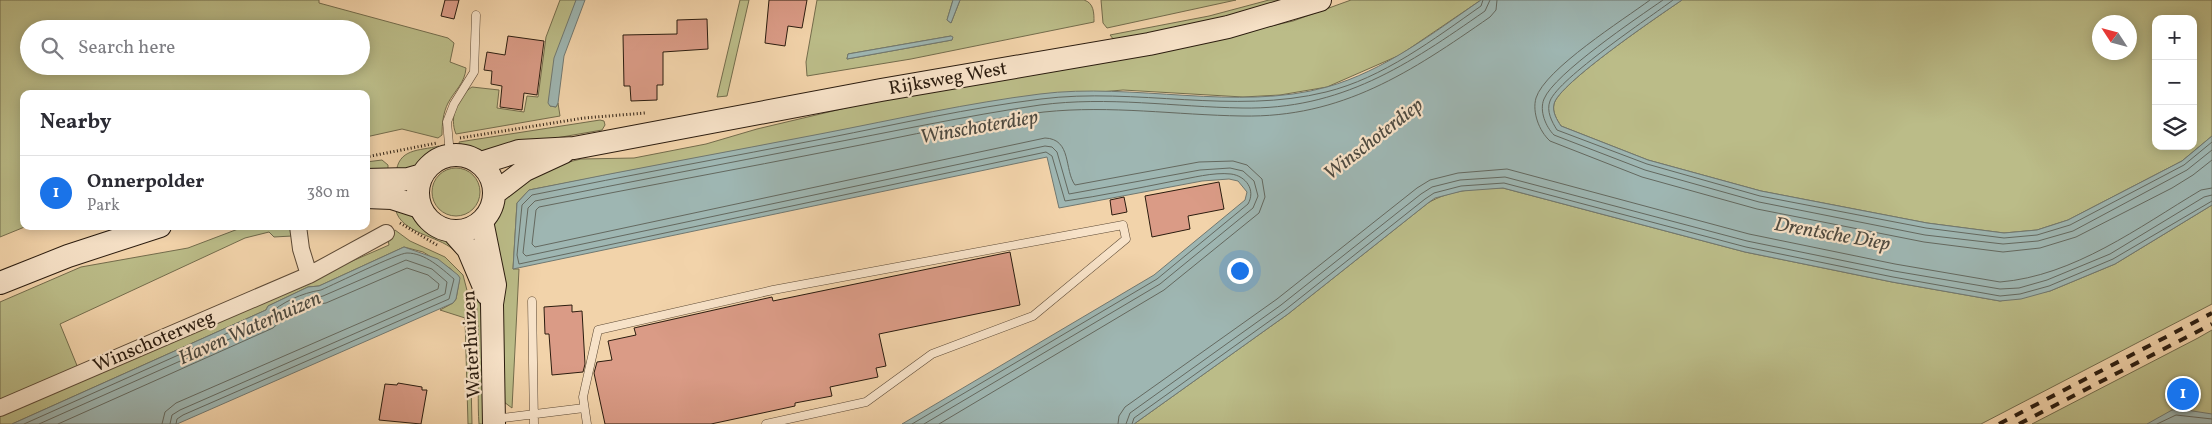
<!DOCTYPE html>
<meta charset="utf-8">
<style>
:root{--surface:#fff;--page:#f7f7f7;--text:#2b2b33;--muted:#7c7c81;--line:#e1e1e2;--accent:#1a73e8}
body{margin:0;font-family:Vollkorn,serif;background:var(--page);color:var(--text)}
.controls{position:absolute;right:15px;top:15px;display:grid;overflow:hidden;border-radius:10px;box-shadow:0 2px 12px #0003}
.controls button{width:45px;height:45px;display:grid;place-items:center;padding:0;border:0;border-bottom:1px solid var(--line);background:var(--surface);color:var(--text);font:25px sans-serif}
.compass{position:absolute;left:2092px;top:15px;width:45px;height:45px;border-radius:50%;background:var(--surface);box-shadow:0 2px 12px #0003;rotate:306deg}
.you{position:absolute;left:1239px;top:270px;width:18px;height:18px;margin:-12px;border:4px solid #fff;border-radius:50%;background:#1a73e8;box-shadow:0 0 0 8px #1a73e833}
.badge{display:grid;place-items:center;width:32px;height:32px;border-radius:50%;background:var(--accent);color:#fff;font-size:16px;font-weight:700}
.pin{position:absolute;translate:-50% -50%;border:2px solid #fff;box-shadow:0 1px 5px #0006}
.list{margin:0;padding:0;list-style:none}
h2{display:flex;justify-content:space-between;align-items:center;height:65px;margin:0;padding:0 20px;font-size:21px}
h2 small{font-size:16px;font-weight:400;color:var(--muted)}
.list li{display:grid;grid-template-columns:32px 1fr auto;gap:15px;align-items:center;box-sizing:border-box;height:75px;padding:0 20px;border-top:1px solid var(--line)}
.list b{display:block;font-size:19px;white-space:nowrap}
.list p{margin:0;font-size:16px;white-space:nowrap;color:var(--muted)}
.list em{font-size:16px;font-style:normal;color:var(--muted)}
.icon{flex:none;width:28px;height:28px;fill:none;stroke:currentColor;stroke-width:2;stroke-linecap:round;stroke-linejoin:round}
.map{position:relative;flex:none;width:2212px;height:424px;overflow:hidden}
.search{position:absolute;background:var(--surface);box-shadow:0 2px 12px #0003;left:20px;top:20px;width:350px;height:55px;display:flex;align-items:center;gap:12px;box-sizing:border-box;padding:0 18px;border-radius:28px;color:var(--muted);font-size:19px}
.panel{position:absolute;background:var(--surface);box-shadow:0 2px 12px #0003;left:20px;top:90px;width:350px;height:140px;border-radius:10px}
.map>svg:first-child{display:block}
.green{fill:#bbbc88;stroke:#736c4c;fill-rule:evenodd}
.water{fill:#9eb6b2;stroke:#707871}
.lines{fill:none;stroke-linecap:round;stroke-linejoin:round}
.shore{stroke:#646960;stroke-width:1}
.building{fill:#da9b86;stroke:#2b1c0f}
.lane-casing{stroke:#5d4a36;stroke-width:9}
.street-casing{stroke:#5d4a36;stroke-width:18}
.secondary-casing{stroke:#2b1c0f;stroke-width:24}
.path{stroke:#2b1c0f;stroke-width:3;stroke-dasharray:1 2.5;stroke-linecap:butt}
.lane{stroke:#f7e2c8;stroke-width:8}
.street{stroke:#f7e2c8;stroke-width:16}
.secondary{stroke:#f7e2c8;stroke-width:22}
.rail{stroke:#2b1c0f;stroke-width:4;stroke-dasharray:9 9;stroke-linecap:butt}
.labels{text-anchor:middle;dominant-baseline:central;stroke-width:4.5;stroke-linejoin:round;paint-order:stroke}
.street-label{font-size:19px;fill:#2b1c0f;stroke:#f7e2c8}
.water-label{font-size:20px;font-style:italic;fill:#4e4a40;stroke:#f7e2c8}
</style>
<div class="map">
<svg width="2212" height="424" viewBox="0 0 2212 424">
<rect width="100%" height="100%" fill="#f2d3aa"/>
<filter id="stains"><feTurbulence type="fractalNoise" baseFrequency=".004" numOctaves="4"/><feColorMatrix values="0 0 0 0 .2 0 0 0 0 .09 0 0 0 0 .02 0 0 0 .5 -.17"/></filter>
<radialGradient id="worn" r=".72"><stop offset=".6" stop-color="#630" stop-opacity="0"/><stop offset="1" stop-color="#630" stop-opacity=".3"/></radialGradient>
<path class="green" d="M0 0H319V3L448 38 454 43 450 62 466 68C465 83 455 90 448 103 443 113 442 124 442 135L438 138 402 129 366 137V94H24V226H27L0 237ZM29 29H361V66H29Z
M560 0H576L550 106 556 107 558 103 560 116 456 134C449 118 457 96 472 87L499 90 497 108 524 112 527 96 538 97 546 37Z
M740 0H749L727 96 717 97Z
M817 0H953L947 20 951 23 960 0H1084C1094 3 1094 13 1094 22L911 59 807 76 806 62ZM951 36 952 40 847 59 848 54Z
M1101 0H1236L1107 28 1103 23Z
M1269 0H1292L1239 15 1114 40 1110 35 1209 16Z
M1351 0H1481L1400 55 1327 87 1280 95 1243 97 1123 90 998 101 529 190 517 203 513 269H519L512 408 504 402 493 229 506 192 556 165 581 159 634 158 706 144 757 129 871 102 1254 30 1293 21Z
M1682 0H2212V136L2182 161 2068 220 2037 230 2004 233 1927 223 1761 191 1648 160 1561 126C1557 120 1552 112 1554 104 1558 84 1660 15 1682 0ZM2156 19H2193V146H2156ZM2100 22H2130V52H2100Z
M600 120 604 121 605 125 602 130 533 142 489 154 460 146 459 142Z
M439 146 440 148 418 165 396 174C398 148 419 151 439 146Z
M382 160 388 165V175L366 173V162Z
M432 192a24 24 0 1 1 48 0a24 24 0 1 1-48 0Z
M1503 188 1745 252 1892 282 2000 301 2050 291 2115 264 2212 205V304L1981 424H1134L1288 314 1428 203C1449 190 1479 188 1503 188Z
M395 205C409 211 416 222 427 231 438 239 451 240 460 251 491 290 483 375 484 424H479C476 387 484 300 468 272 464 263 458 253 450 247 433 235 396 231 395 205Z
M246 226H294L292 236 274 237 269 232 245 238 60 324 78 368 0 401V302L81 267 188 248Z
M395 230 410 241 445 257 463 275 469 298 472 424H468L465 318 440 310 453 303 456 299 459 282 455 274 451 269 423 252 404 247 319 286 308 287 268 306 266 310 12 424H0V413L380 249 389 245 387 235Z
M2212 330V424H2032L2198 338Z"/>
<path class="water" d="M576 0H585L564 56 558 103 556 107 550 106 548 103 554 58Z
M953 0H960L951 23 947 20Z
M1481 0H1682C1660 15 1558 84 1554 104 1552 112 1557 120 1561 126L1648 160 1761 191 1927 223 2004 233 2037 230 2068 220 2182 161 2212 136V205L2115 264 2050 291 2021 299 2000 301 1892 282 1745 252 1503 188 1462 191 1435 198 1428 203 1288 314 1134 424H902L1154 275 1245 200 1247 192 1238 181 1229 179 1202 181 1059 208 1047 157 513 269 517 203 529 190C627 170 727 152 825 133 897 119 968 103 1040 94 1133 82 1238 112 1327 87 1384 71 1433 33 1481 0Z
M951 36 953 37 952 40 847 59 848 54Z
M404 247 438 259 458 275 460 278 456 299 453 303 177 424H12L266 310 268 306 308 287 319 286Z
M2180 409 2212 414V424H2147L2172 410Z"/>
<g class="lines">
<path class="shore" d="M1650 0C1623 20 1545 69 1536 98 1532 112 1539 131 1550 141L1642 177 1757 209 1924 242 2003 252 2040 248 2076 237 2172 188 2193 175 2212 160
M1663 0C1637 18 1554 74 1544 99 1539 111 1546 127 1554 135L1645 170 1759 202 1925 235 2003 244 2038 241 2073 231 2187 170 2212 150
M1673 0C1649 18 1559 78 1550 101 1546 111 1552 122 1557 130L1647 164 1760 196 1926 228 2004 238 2037 235 2070 225 2184 165 2212 142
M24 424 268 315C282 302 302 293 321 290 335 284 398 253 407 253 425 253 441 268 454 279L449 299 183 415 177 419 176 424
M39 424 270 321C287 309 303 300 323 296L406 260 432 269 447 282 445 294 180 410 172 415 170 424
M58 424 273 328 282 320 313 305 326 303 407 268 428 275 439 284 438 289 176 403 165 412 162 424
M912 424 1157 279 1248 204C1256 190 1246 176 1231 174 1213 172 1192 178 1174 181 1138 188 1101 196 1065 201L1052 156 1046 152 519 264 517 255 522 205 532 195C630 175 729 157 827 138 898 124 969 108 1041 99 1136 87 1233 115 1326 92 1383 78 1434 39 1481 6L1483 0
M924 424 1160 284 1253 208 1258 196 1254 181 1243 171 1230 168 1200 170 1069 194 1057 152 1052 147 1045 146 526 256 523 253 528 208 535 201C629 182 723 164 816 146 891 132 965 116 1040 105 1108 96 1175 107 1242 108 1341 110 1408 65 1485 11L1490 0
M939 424 1164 290 1259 213 1265 197 1262 179 1247 165 1233 161 1199 162 1075 185C1064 170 1072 139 1045 138L535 247 532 244 536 210 539 207C639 187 739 169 840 149 908 136 976 120 1044 112 1111 105 1176 115 1242 116 1342 118 1411 72 1490 17L1496 10 1497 0
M1118 424 1119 416 1125 407 1277 299 1417 188 1430 180 1458 173 1507 169 1749 234 1895 264 2000 282C2074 276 2139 227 2201 190L2212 188
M1126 424 1130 413 1281 305 1421 194 1432 187 1460 180 1505 177 1747 241 1894 271 2000 289 2019 288 2047 280 2110 254 2204 197 2212 195
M1132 424 1134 418 1285 310 1425 199 1434 193 1461 186 1504 183 1746 247 1893 277 2000 296 2020 294 2049 286 2113 259 2212 201
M2157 424 2176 415 2212 419"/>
</g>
<path class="building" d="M445 0H459L454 19 441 16Z
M769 0H807L802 28 788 26 785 46 765 43Z
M707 19 708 49 663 52V85H657V100L631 101 630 86H624L623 35 677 34V20Z
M508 36 544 41 537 95 524 93 522 110 500 107 502 86 491 84 492 71 484 70 487 52 505 55Z
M1219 182 1224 209 1188 216 1190 229 1152 237 1145 196Z
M1124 197 1127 212 1112 215 1110 200Z
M1010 252 1020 305 879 334 886 366 876 368 878 377 830 387 832 396 795 403V406L711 424H605L594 373 597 362 612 360 608 341 636 335 634 328 772 297 773 301Z
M572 305V312L582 311 585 364 583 372 552 375 549 334H545L544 307Z
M398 383 422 387V390H427L421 424 379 420 385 384 397 385Z"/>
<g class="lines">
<defs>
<path id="lane" d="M450 155 447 122 454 104 474 72 476 15
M532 301 534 424
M495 419 584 408
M587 424 583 397 598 330 773 290 1123 225 1126 239 1033 316 932 354 866 402 766 424"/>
<path id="street" d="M298 226 301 249 309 275
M0 408 309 275 386 233"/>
<path id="secondary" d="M418 193a38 38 0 1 1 76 0a38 38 0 1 1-76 0Z
M481 163 519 151 574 148 881 90 1149 44 1228 27 1320 0
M366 180 408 179 422 175
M495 193 525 170 564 152
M366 197 392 198 420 207
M482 221 495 285 492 304 494 424
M452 231 468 249 487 294
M0 283 68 256 160 226"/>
</defs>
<use href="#lane" class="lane-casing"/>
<use href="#street" class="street-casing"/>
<use href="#secondary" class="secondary-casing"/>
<path class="path" d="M460 138 584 118 645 113
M366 157 437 143
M400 223 437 245"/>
<use href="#lane" class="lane"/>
<use href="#street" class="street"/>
<use href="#secondary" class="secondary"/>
<path class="rail" d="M1999 424 2212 313
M2019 424 2212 324"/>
</g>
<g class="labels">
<g class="street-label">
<text transform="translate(948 79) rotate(-10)">Rijksweg West</text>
<text transform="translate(154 342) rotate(-23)">Winschoterweg</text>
<text transform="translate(472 344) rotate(-93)">Waterhuizen</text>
</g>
<g class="water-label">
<text transform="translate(979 128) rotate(-10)">Winschoterdiep</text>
<text transform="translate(1374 140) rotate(-38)">Winschoterdiep</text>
<text transform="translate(1832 235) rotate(10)">Drentsche Diep</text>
<text transform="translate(250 329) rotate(-24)">Haven Waterhuizen</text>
</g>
</g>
<rect width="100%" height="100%" filter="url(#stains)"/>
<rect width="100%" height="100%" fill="url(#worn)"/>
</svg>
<div class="controls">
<button>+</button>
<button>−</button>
<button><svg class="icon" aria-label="layers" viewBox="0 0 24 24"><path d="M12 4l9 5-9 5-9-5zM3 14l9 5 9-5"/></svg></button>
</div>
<svg class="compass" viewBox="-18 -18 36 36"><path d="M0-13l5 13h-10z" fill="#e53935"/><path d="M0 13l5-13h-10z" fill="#7c7c81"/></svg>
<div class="you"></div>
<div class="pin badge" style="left:2183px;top:394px">1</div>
<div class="search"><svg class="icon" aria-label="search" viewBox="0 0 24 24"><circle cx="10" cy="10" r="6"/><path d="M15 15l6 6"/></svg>Search here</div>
<section class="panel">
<h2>Nearby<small></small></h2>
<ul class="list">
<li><span class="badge">1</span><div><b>Onnerpolder</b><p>Park</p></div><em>380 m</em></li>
</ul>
</section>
</div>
